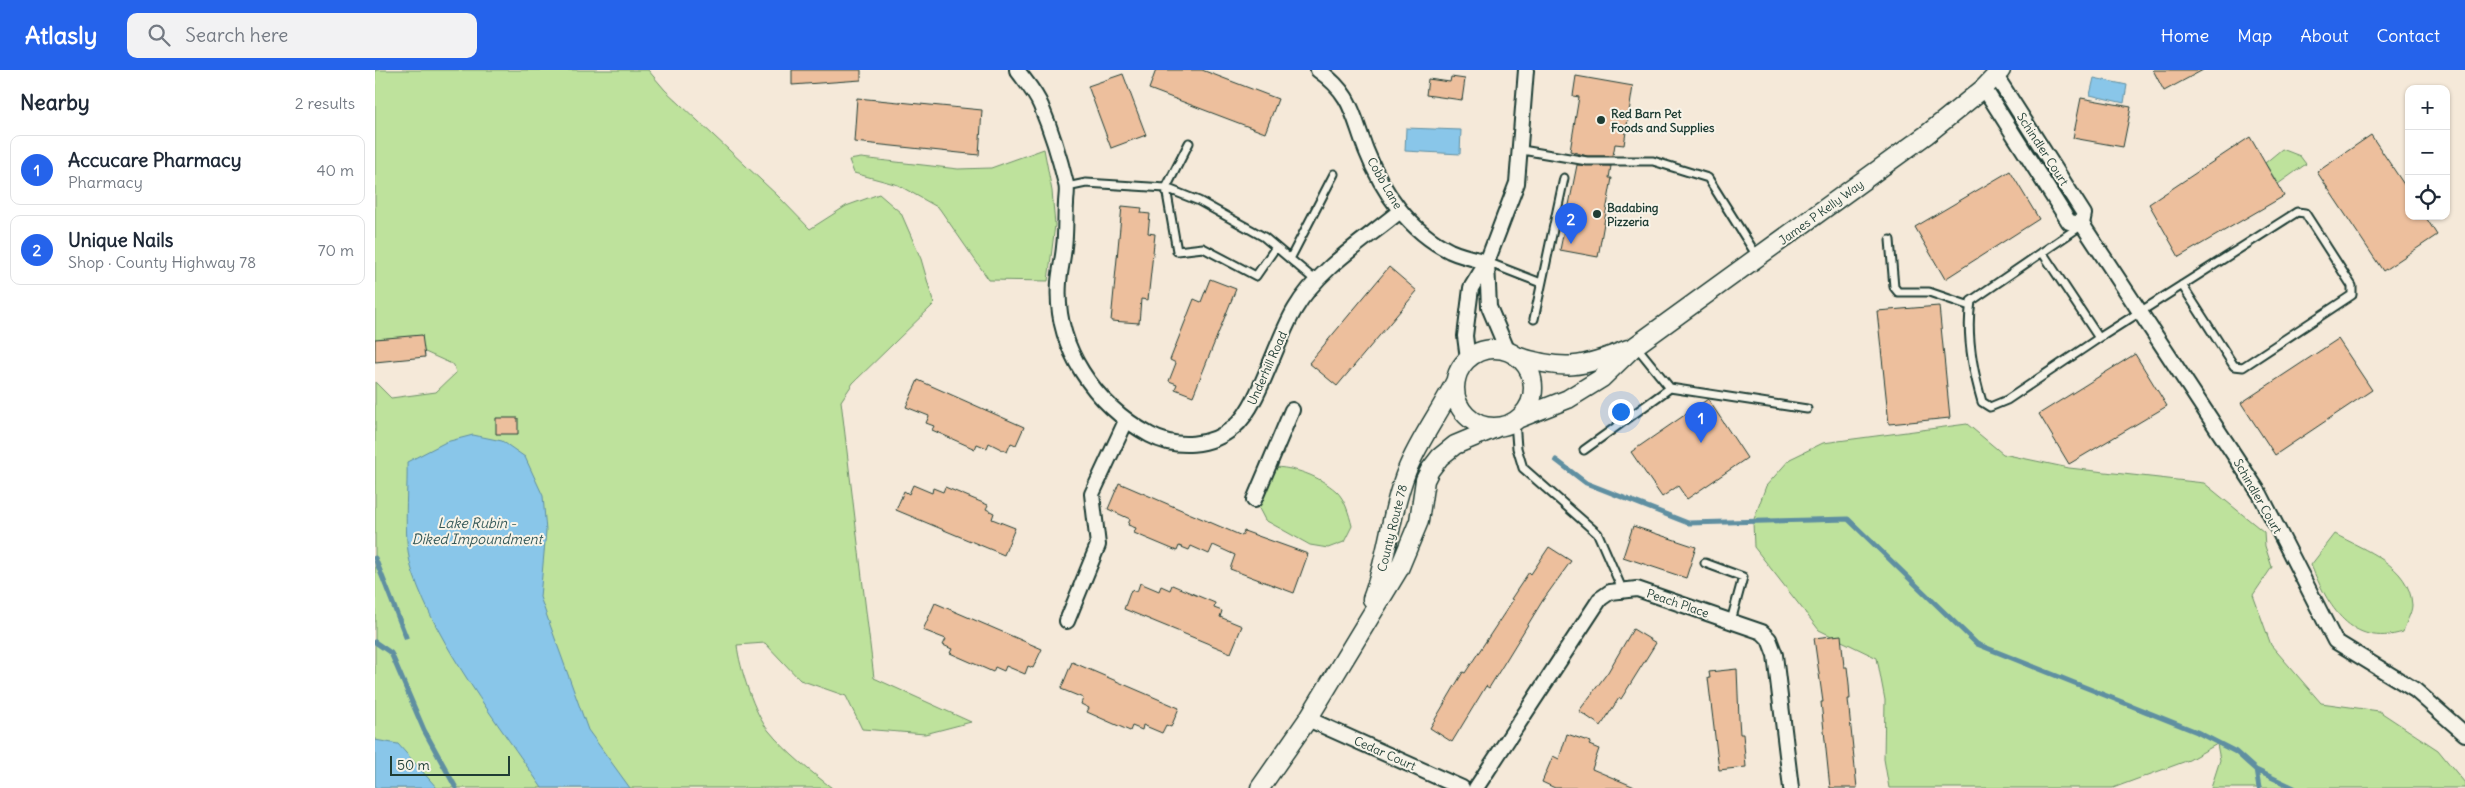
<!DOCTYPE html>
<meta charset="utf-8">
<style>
:root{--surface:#fff;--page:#f2f2f3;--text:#1f2937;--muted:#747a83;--line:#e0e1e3;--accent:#2563eb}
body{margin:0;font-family:Delius,sans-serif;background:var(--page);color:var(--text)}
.controls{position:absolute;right:15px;top:15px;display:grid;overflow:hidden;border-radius:10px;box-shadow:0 1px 4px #0004}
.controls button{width:45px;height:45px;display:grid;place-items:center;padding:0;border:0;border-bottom:1px solid var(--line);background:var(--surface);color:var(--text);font:25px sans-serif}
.scale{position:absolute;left:15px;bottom:12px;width:120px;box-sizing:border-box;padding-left:5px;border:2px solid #1f3d34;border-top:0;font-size:14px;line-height:18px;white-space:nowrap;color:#1f3d34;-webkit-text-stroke:4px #f7f3e8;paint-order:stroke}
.you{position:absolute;left:1245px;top:341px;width:18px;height:18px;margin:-12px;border:4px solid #fff;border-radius:50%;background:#1a73e8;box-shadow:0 0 0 8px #1a73e833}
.badge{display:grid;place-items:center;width:32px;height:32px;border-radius:50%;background:var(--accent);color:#fff;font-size:16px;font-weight:700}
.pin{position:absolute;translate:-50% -41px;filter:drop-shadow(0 1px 2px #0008)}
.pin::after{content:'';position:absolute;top:26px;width:18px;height:15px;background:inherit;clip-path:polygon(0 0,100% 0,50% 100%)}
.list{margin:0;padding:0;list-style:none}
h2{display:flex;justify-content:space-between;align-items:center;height:65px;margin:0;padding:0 20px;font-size:21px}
h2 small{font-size:16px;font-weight:400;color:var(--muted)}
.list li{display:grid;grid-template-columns:32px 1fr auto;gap:15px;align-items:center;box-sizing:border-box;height:70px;margin:0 10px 10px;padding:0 10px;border:1px solid var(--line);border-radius:10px}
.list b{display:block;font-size:19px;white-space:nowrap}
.list p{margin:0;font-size:16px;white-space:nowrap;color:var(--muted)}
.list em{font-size:16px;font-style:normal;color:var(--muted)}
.icon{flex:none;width:28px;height:28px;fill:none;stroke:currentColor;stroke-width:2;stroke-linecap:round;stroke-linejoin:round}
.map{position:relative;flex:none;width:2090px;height:718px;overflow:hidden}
header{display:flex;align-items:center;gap:30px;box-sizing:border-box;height:70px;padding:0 25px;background:var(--accent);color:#fff}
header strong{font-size:24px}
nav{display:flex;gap:28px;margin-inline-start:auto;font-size:18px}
.search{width:350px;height:45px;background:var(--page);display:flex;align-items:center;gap:12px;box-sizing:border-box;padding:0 18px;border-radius:10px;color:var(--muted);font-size:19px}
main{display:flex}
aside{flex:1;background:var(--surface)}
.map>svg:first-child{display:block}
.green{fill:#bee29c;stroke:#6e9068}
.water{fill:#89c6e9;stroke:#5f8fa1}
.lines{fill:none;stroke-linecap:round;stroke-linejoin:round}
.stream{stroke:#5f8fa1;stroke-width:5}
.building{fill:#edbf9d;stroke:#1f3d34}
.service-casing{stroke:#1f3d34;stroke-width:11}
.minor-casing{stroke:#1f3d34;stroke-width:18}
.tertiary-casing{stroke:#1f3d34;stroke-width:21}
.service{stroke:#f7f3e8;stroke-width:7}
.minor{stroke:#f7f3e8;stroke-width:14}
.tertiary{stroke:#f7f3e8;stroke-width:18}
.poi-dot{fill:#1f3d34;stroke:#f7f3e8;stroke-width:2}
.labels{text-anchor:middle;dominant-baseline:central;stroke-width:4;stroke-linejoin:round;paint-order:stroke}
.poi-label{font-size:12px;font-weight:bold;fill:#1f3d34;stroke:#f7f3e8;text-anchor:start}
.street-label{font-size:12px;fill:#1f3d34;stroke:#f7f3e8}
.water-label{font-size:14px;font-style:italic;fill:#345858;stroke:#f7f3e8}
</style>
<header>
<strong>Atlasly</strong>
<div class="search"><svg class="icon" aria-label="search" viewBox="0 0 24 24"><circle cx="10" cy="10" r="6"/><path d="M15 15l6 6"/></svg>Search here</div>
<nav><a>Home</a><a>Map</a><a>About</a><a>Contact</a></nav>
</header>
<main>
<aside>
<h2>Nearby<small>2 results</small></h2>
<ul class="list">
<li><span class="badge">1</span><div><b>Accucare Pharmacy</b><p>Pharmacy</p></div><em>40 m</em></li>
<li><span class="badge">2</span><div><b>Unique Nails</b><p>Shop · County Highway 78</p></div><em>70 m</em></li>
</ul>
</aside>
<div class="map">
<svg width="2090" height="718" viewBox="0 0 2090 718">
<rect width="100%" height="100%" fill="#f5e9d9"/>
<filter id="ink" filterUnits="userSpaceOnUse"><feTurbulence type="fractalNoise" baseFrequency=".02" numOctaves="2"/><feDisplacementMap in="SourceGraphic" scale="10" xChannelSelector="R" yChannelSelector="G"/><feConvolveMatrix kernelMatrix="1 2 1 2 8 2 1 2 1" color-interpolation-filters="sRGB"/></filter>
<g filter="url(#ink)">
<path class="green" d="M0 0H273L290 20 403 126 435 159 471 136 504 124 526 143 546 189 559 234 478 313 466 331 499 608 596 652 550 664 487 659 471 626 425 610 390 573 362 575C364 596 380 646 394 661 412 683 435 701 457 718H0V312L16 328 61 322 81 303 79 295 39 277 0 279Z
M669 79 677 121 680 155 673 211 614 210 564 138 523 115 479 103 474 90 486 88 583 99 616 98Z
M1907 79 1925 86 1931 94 1903 114 1890 93Z
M1592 354 1628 384 1694 398 1829 413 1889 462 1890 476 1897 497 1878 525 1896 575 1946 633 2004 641 2063 680 2090 713V718H1836L1845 690 1842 674 1814 690 1738 718H1514L1509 689 1510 630 1502 588 1444 560 1379 477 1378 452 1391 416 1415 389 1448 373Z
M897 397C919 397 944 406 961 421 970 429 974 444 977 456L969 472 953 478 935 475 890 450 877 425Z
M1960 464C1989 480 2035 495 2037 535 2037 543 2030 554 2028 562 1976 578 1953 536 1936 495Z"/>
<path class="water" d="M1719 8 1752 15 1749 33 1715 25Z
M1031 58 1086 60 1085 84 1030 81Z
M98 365 127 371 150 387 168 426 171 461 165 527 213 660 255 718H167C123 653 63 577 38 503 27 472 33 425 32 392L71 372Z
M0 670 23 674 62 718H0Z"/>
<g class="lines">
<path class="stream" d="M1181 390 1211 413 1313 453 1473 449 1602 574 1822 662 1861 682 1881 700 1919 718
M0 488 31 567
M0 572 16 583 49 660 81 718
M1881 700 1884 718"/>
</g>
<path class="building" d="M417 0H486V10L417 15Z
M781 0H827L903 29 890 63 774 19Z
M1778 0H1828L1789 21Z
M748 4 771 65 736 78 713 16Z
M1201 6 1258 16 1249 75 1240 74 1238 86H1212L1195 81 1204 27 1198 26Z
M1076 7 1090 9 1087 30 1051 25 1053 9 1075 12Z
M482 28 607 40 604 85 479 72Z
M1706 28 1756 37 1748 77 1698 68Z
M1996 65 2034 122V146H2050L2062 165 2008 201 1942 102Z
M1875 67 1909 126 1804 187 1774 134Z
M1202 95 1236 96 1234 108H1237L1223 187 1185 180Z
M1635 101 1664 149 1570 209 1540 157Z
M747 136 767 138 766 143 775 144 773 163 780 164 773 230 766 229 764 253 736 251Z
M1014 197 1042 221 962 316 934 293Z
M835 209 861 219 818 326 800 319 802 314 794 311 801 293 795 290 819 229 826 232Z
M1564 236 1575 348 1514 354 1502 241Z
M47 265 50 287 0 292V269Z
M1963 269 1997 320 1900 385 1866 333Z
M1760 284 1792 336 1694 394 1664 344Z
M543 310 649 357 641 375 636 373 632 382 614 373 612 378 602 374 600 379 557 360 559 356 551 353 554 346 531 337Z
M1333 329 1372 388 1312 429 1303 416 1287 427 1256 382Z
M121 348H143V364H121Z
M744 413 867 466 869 461 933 484 919 523 855 499 860 485 838 475 834 484 816 476 814 480 804 476 802 481 759 463 761 458 753 455 755 449 733 439Z
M538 415 557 423 558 418 568 422 570 417 613 435 611 439 619 443 617 449 640 458 629 485 521 440 529 421 534 424Z
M1258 456 1321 477 1311 508 1248 487Z
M1174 477 1196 491 1168 530 1114 618 1111 616 1077 672 1055 658 1088 602 1090 603 1138 530 1136 529 1154 502 1156 504Z
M765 513 784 521 786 516 795 520 797 515 840 533 839 538 847 541 845 547 867 556 856 583 749 539 756 520 762 522Z
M560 533 667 579 658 598 653 596 650 604 631 596 629 601 620 597 618 602 575 583 577 579 568 575 571 569 548 560Z
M1258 559 1281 573 1246 629 1244 628 1226 656 1204 641 1233 602Z
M1466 565 1469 597H1472L1474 614 1475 629H1473L1482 718H1455L1446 632H1448L1439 568Z
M697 592 804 638 796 657 791 655 787 663 768 655 767 660 757 656 755 661 712 642 714 638 706 634 708 628 686 619Z
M1362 599 1364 649 1365 664H1368L1371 697 1344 700 1333 608H1335L1334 602Z
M1192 664 1216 672 1214 675 1224 679 1217 699 1262 718H1180L1167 712 1178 686 1184 689Z"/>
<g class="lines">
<defs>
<path id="service" d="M814 73 791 118 802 181 828 178 881 206 901 177
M1147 80 1212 91H1278L1333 108 1382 186
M692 117 711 113 791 118 824 131 889 167 940 210
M1707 155 1596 231C1591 263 1598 301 1607 332L1615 337 1632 330 1724 268 1922 142 1930 143 1977 216V225L1868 297 1859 296 1807 215
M1515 170 1519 217 1523 222H1554L1595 236
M1667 182 1724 268
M915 189 959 104
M1112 192 1166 213
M1159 249 1189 108
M1261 276 1295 318 1432 339
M1140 351 1142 378 1148 398 1223 464 1247 519
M1209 380 1295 318
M1330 493 1368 507 1356 551"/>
<path id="minor" d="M642 0C650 11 661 23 666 36 676 60 685 89 691 114 693 120 691 127 691 134 690 148 691 163 689 177 688 189 685 200 684 212 679 277 720 335 775 365 801 379 836 377 859 357 884 337 901 270 920 239 944 198 989 171 1025 141
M943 0C977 24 977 43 991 80 1007 121 1034 161 1075 181 1086 186 1100 189 1112 192
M1621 6 1709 144 1707 154 1885 424 1960 571 2040 620 2090 664
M1609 18 1694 152 1707 154
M1112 193 1114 237 1133 282
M1093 289 1090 266 1096 218 1112 192 1142 113 1151 0
M879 430 917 340
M692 551 723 475 717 424 751 351
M933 649 1087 718
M1101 718 1225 529 1235 522 1262 519 1387 562 1394 569 1400 585 1416 718"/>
<path id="tertiary" d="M1080 318a39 39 0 1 1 78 0a39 39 0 1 1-78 0Z
M1141 286C1188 301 1208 298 1253 279
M1145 348 1193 329 1227 308 1260 276 1551 65 1609 18 1626 0
M997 529C1013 487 1015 442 1032 400 1045 368 1066 341 1081 310
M885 718 933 649 1024 499 1044 451 1050 410 1055 400 1065 387 1080 375 1123 357"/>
</defs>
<use href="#service" class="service-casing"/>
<use href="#minor" class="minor-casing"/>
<use href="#tertiary" class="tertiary-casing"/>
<use href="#service" class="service"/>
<use href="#minor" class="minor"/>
<use href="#tertiary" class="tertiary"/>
</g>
</g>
<g class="poi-dot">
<circle cx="1226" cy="50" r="5"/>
<circle cx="1222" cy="144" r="5"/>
</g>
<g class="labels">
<g class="poi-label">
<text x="1236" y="43">Red Barn Pet<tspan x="1236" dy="14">Foods and Supplies</tspan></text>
<text x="1232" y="137">Badabing<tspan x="1232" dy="14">Pizzeria</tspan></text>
</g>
<g class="street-label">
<text transform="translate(1668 79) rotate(57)">Schindler Court</text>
<text transform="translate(1010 113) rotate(60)">Cobb Lane</text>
<text transform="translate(1446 142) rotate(-36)">James P Kelly Way</text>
<text transform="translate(892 298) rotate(-66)">Underhill Road</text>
<text transform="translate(1883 426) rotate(60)">Schindler Court</text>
<text transform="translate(1017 458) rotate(-76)">County Route 78</text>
<text transform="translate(1303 533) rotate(19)">Peach Place</text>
<text transform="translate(1010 683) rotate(24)">Cedar Court</text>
</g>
<g class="water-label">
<text x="102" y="453">Lake Rubin -<tspan x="102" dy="16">Diked Impoundment</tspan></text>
</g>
</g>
</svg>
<div class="controls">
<button>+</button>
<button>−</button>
<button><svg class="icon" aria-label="locate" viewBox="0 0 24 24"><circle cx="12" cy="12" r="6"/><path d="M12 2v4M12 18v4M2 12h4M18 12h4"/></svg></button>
</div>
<div class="scale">50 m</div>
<div class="you"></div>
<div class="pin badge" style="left:1326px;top:373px">1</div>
<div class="pin badge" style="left:1196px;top:174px">2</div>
</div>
</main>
